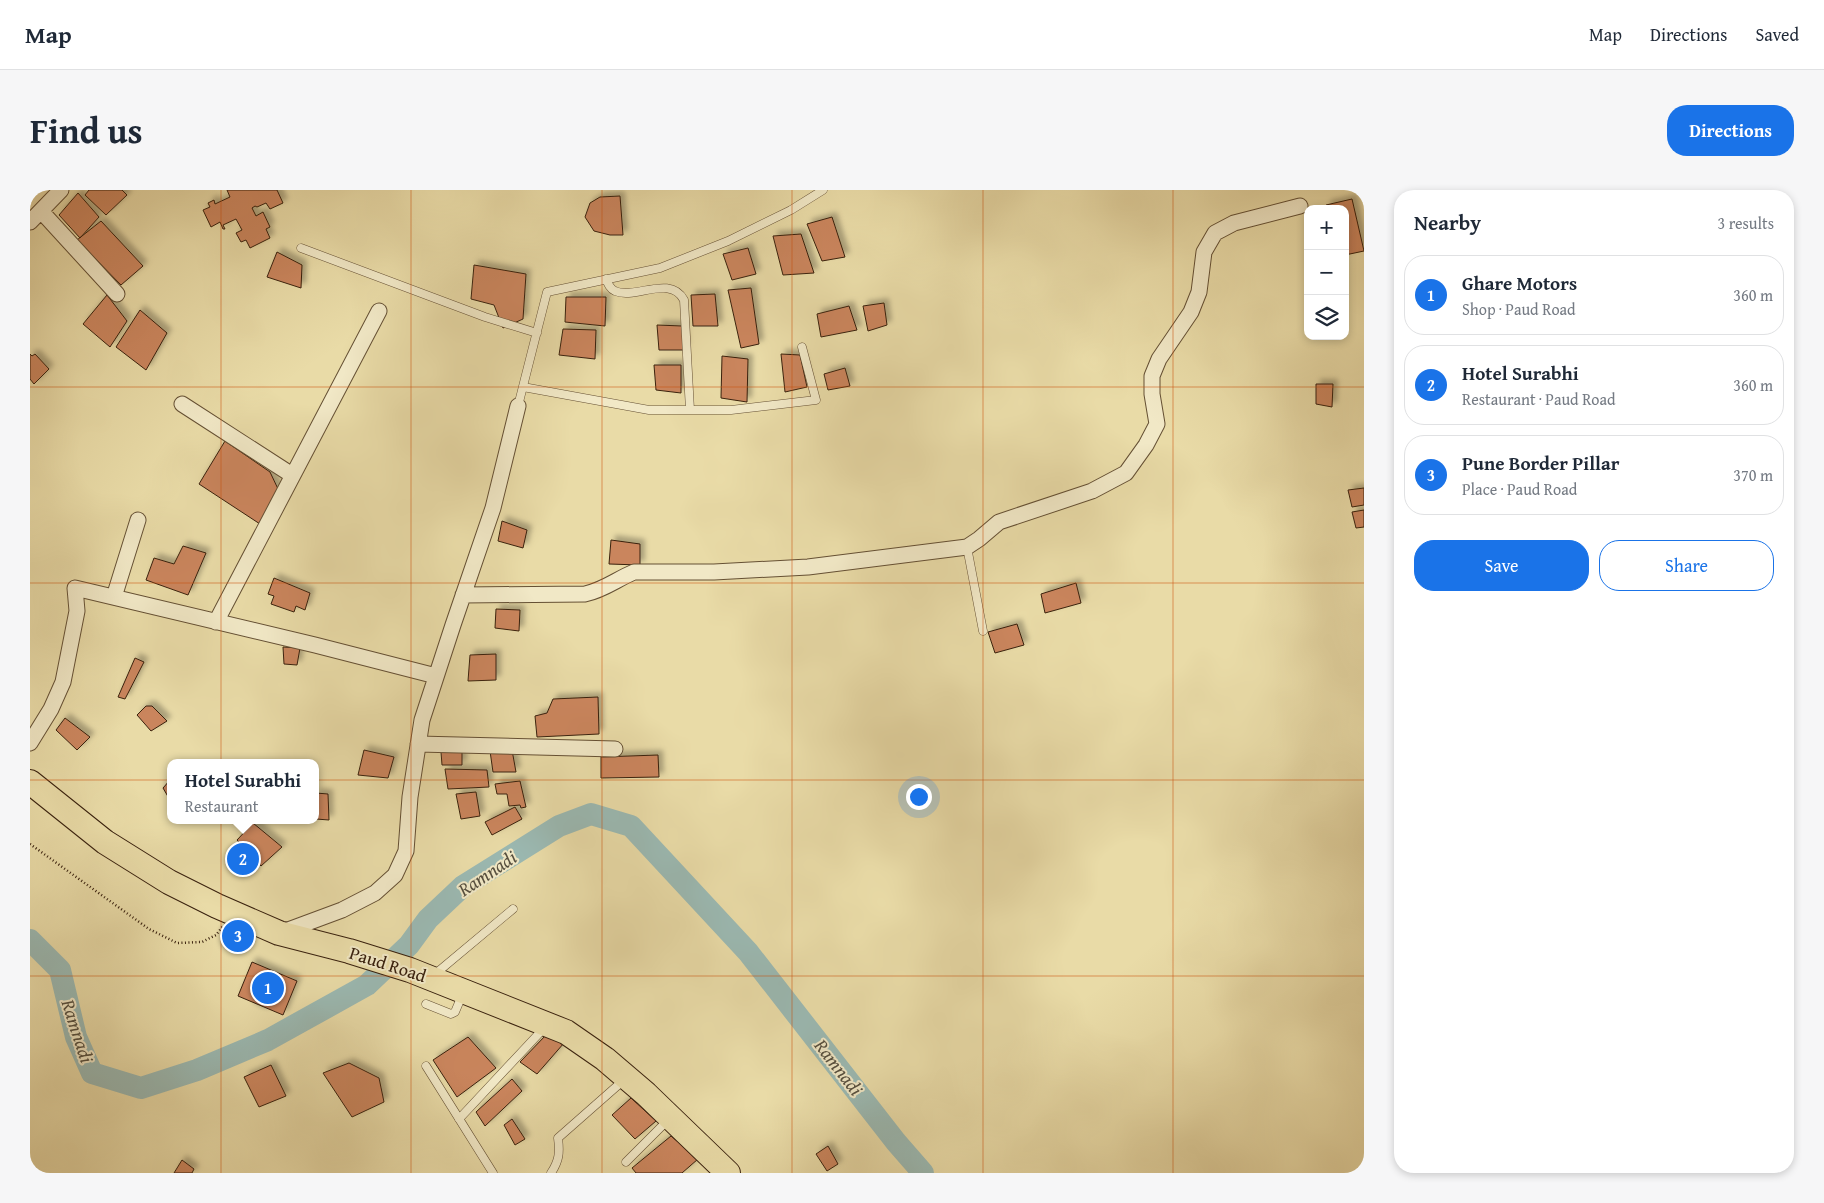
<!DOCTYPE html>
<meta charset="utf-8">
<style>
:root{--surface:#fff;--page:#f6f6f7;--text:#1f2937;--muted:#747a83;--line:#e0e1e3;--accent:#1a73e8}
body{margin:0;font-family:"Gentium Book Plus",serif;background:var(--page);color:var(--text)}
.controls{position:absolute;right:15px;top:15px;display:grid;overflow:hidden;border-radius:10px;box-shadow:0 2px 8px #0003}
.controls button{width:45px;height:45px;display:grid;place-items:center;padding:0;border:0;border-bottom:1px solid var(--line);background:var(--surface);color:var(--text);font:25px sans-serif}
.you{position:absolute;left:888px;top:606px;width:18px;height:18px;margin:-12px;border:4px solid #fff;border-radius:50%;background:#1a73e8;box-shadow:0 0 0 8px #1a73e833}
.badge{display:grid;place-items:center;width:32px;height:32px;border-radius:50%;background:var(--accent);color:#fff;font-size:16px;font-weight:700}
.pin{position:absolute;translate:-50% -50%;border:2px solid #fff;box-shadow:0 1px 5px #0006}
.popup{position:absolute;left:137px;top:569px;width:152px;height:65px;box-sizing:border-box;display:grid;place-content:center;border-radius:10px;background:var(--surface);filter:drop-shadow(0 1px 4px #0005);font-size:16px;white-space:nowrap;color:var(--muted)}
.popup b{font-size:19px;color:var(--text)}
.popup::after{content:'';position:absolute;left:50%;top:100%;margin-left:-10px;border:10px solid transparent;border-top-color:var(--surface)}
.list{margin:0;padding:0;list-style:none}
h2{display:flex;justify-content:space-between;align-items:center;height:65px;margin:0;padding:0 20px;font-size:21px}
h2 small{font-size:16px;font-weight:400;color:var(--muted)}
.list li{display:grid;grid-template-columns:32px 1fr auto;gap:15px;align-items:center;box-sizing:border-box;height:80px;margin:0 10px 10px;padding:0 10px;border:1px solid var(--line);border-radius:20px}
.list b{display:block;font-size:19px;white-space:nowrap}
.list p{margin:0;font-size:16px;white-space:nowrap;color:var(--muted)}
.list em{font-size:16px;font-style:normal;color:var(--muted)}
.actions{display:flex;gap:10px;padding:15px 20px}
.actions a{flex:1;padding:11px 0;border:1px solid var(--accent);border-radius:20px;text-align:center;font-size:18px;color:var(--accent)}
.actions .main{background:var(--accent);color:#fff}
.icon{flex:none;width:28px;height:28px;fill:none;stroke:currentColor;stroke-width:2;stroke-linecap:round;stroke-linejoin:round}
.map{position:relative;flex:none;width:1334px;height:983px;overflow:hidden;border-radius:20px}
header{display:flex;align-items:center;gap:30px;box-sizing:border-box;height:70px;padding:0 25px;background:var(--surface);border-bottom:1px solid var(--line)}
header strong{font-size:24px}
nav{display:flex;gap:28px;margin-inline-start:auto;font-size:18px}
.intro{display:flex;align-items:center;justify-content:space-between;box-sizing:border-box;height:120px;padding:0 30px}
h1{margin:0;font-size:35px}
.button{padding:12px 22px;border-radius:20px;background:var(--accent);color:#fff;font-size:18px;font-weight:700}
main{display:flex;gap:30px;padding:0 30px}
aside{flex:1;background:var(--surface);border-radius:20px;box-shadow:0 2px 8px #0003}
.map>svg:first-child{display:block}
.lines{fill:none;stroke-linecap:round;stroke-linejoin:round}
.river{stroke:#9bb9b2;stroke-width:22}
.building{fill:#ca855d;stroke:#39210e;filter:url(#shadow)}
.service-casing{stroke:#655034;stroke-width:9}
.minor-casing{stroke:#655034;stroke-width:17}
.primary-casing{stroke:#39210e;stroke-width:26}
.path{stroke:#39210e;stroke-width:2.5;stroke-dasharray:1 2.5;stroke-linecap:butt}
.service{stroke:#f1e8c6;stroke-width:8}
.minor{stroke:#f1e8c6;stroke-width:15}
.primary{stroke:#e9dba7;stroke-width:24}
.grid{fill:none;stroke:#ce510c;stroke-width:1;stroke-opacity:0.55}
.labels{text-anchor:middle;dominant-baseline:central;stroke-width:4;stroke-linejoin:round;paint-order:stroke}
.street-label{font-size:18px;fill:#39210e;stroke:#f1e8c6}
.water-label{font-size:19px;font-style:italic;fill:#564f3f;stroke:#f1e8c6}
</style>
<header>
<strong>Map</strong>
<nav><a>Map</a><a>Directions</a><a>Saved</a></nav>
</header>
<div class="intro"><h1>Find us</h1><a class="button">Directions</a></div>
<main>
<div class="map">
<svg width="1334" height="983" viewBox="0 0 1334 983">
<defs>
<filter id="shadow"><feDropShadow dx="4.5" dy="-4.5" stdDeviation="2.5" flood-color="#0004"/></filter>
</defs>
<rect width="100%" height="100%" fill="#e9dba7"/>
<filter id="stains"><feTurbulence type="fractalNoise" baseFrequency=".004" numOctaves="4"/><feColorMatrix values="0 0 0 0 .2 0 0 0 0 .09 0 0 0 0 .02 0 0 0 .5 -.17"/></filter>
<radialGradient id="worn" r=".72"><stop offset=".6" stop-color="#630" stop-opacity="0"/><stop offset="1" stop-color="#630" stop-opacity=".3"/></radialGradient>
<g class="lines">
<path class="river" d="M0 750 30 780 46 847 62 883 111 898 167 880 238 850 337 795 379 755 398 729 433 696 529 636 561 624 601 636 718 762 866 952 893 983"/>
</g>
<path class="building" d="M59 0H92L97 5 76 25 55 5Z
M197 0H247L253 13 240 19 236 13 227 17 225 16 222 18 226 26 233 22 240 37 236 39 240 48 220 58 216 50 211 52 206 43 212 40 206 29 193 35 195 39H193L190 32 181 37 173 20 180 17 178 13 184 10 185 14 200 7Z
M48 3 69 27 50 48 29 25Z
M590 6 593 45H580L564 41 555 27 560 13 570 7Z
M1322 9 1334 61 1315 65V19H1297L1296 15Z
M802 27 815 67 792 71 777 34Z
M71 31 113 76 91 95 47 50Z
M771 44 784 83 753 85 743 46Z
M718 58 726 84 702 90 693 64Z
M247 62 272 75 271 98 237 87Z
M444 75 496 84 493 129 473 138 464 115 441 109Z
M721 98 729 154 711 158 698 100Z
M685 104 688 136H663L661 105Z
M77 105 97 131 80 157 53 134Z
M536 107H576L575 136 535 132Z
M854 113 857 135 838 141 833 116Z
M819 116 827 140 791 147 787 124Z
M110 120 137 143 116 180 86 157Z
M627 135 652 136 654 160H629Z
M533 139 566 140 565 169 529 165Z
M0 164 2 166 5 164 19 179 4 194 0 189Z
M751 164 770 165 777 197 755 202Z
M692 166 718 169 717 212 691 208Z
M624 175H651V203L626 200Z
M815 178 820 196 798 200 794 184Z
M1286 194H1303L1302 217 1286 214Z
M195 251 240 282 249 301 230 334 169 294Z
M1334 298V315L1322 317 1318 300Z
M1334 320V337L1326 338 1322 322Z
M472 331 497 340 493 358 468 351Z
M581 350 610 354V375L579 374Z
M153 356 176 363 158 405 116 390 124 368 144 374Z
M244 388 280 403 275 420 266 416 264 422 241 414 244 406 238 404Z
M1046 393 1051 413 1015 423 1011 404Z
M466 419 490 420 489 441 465 438Z
M987 434 994 455 965 463 958 442Z
M253 457 270 458 267 475 254 474Z
M466 464V490L438 491 440 465Z
M105 468 114 472 95 509 88 507Z
M568 507 569 544 507 547 505 526 517 523 523 509Z
M116 516H122L137 531 121 541 107 525Z
M35 528 60 547 47 560 26 540Z
M334 560 364 567 358 588 328 585Z
M482 560 486 582H463L460 561Z
M432 561V575H412L411 562Z
M628 565 629 587 571 588V567Z
M415 579 457 580 459 597 418 599Z
M140 590V610L133 598Z
M490 591 496 617 491 618 490 615 479 616 477 604H467L465 594Z
M446 602 450 626 431 629 426 604Z
M286 603 298 604 299 630 286 629Z
M485 617 492 629 462 645 455 632Z
M223 633 252 657 231 676 207 650Z
M222 772 267 791 253 825 208 806Z
M516 845 534 853 507 884 490 872Z
M438 847 466 878 427 907 403 870Z
M319 873 349 888 354 912 322 927 293 883Z
M241 875 256 906 229 917 214 887Z
M482 889 492 901 455 936 446 922Z
M601 908 626 931 605 949 582 925Z
M482 929 495 949 485 955 474 935Z
M641 946 668 969 652 983H606L602 978Z
M798 956 808 974 797 981 786 964Z
M152 970 164 979 162 983H144Z"/>
<g class="lines">
<defs>
<path id="service" d="M271 58 455 127 507 143
M576 89C578 94 580 99 585 101 605 110 640 84 654 110L660 220
M493 197 619 220H701L786 210 772 157
M488 216 517 102 630 78 698 51 761 20 793 0
M937 357 953 441
M404 785 483 719
M396 814 421 824 425 822 433 803
M396 876 463 983
M429 929 515 837
M596 972 639 929
M521 983C529 971 530 963 528 948L595 889"/>
<path id="minor" d="M11 21 87 104
M0 32 31 0
M152 214 262 285
M433 405 555 404C574 400 587 389 604 382H684L778 377 937 357 949 349 969 332 1062 301 1096 283 1116 255 1127 234 1122 204V186L1129 169 1161 122 1169 102 1174 62 1185 43 1204 33 1270 16
M84 407 108 330
M186 432 349 121
M0 553 21 519 33 492 47 421 45 398 285 455 406 486
M388 554 585 559
M250 743 312 720 345 703 365 685 376 661 380 607 392 530 423 435 463 318 488 216"/>
<path id="primary" d="M0 592 75 652 139 692 187 716 249 743 319 761 380 780 536 842 575 869 616 904 698 983"/>
</defs>
<use href="#service" class="service-casing"/>
<use href="#minor" class="minor-casing"/>
<use href="#primary" class="primary-casing"/>
<path class="path" d="M0 654 119 739 147 753 172 752 186 745 193 736"/>
<use href="#service" class="service"/>
<use href="#minor" class="minor"/>
<use href="#primary" class="primary"/>
</g>
<path class="grid" d="M191 0V983M381 0V983M572 0V983M762 0V983M953 0V983M1143 0V983M0 197H1334M0 393H1334M0 590H1334M0 786H1334"/>
<g class="labels">
<g class="street-label">
<text transform="translate(358 774) rotate(18)">Paud Road</text>
</g>
<g class="water-label">
<text transform="translate(457 683) rotate(-34)">Ramnadi</text>
<text transform="translate(48 841) rotate(72)">Ramnadi</text>
<text transform="translate(809 877) rotate(52)">Ramnadi</text>
</g>
</g>
<rect width="100%" height="100%" filter="url(#stains)"/>
<rect width="100%" height="100%" fill="url(#worn)"/>
</svg>
<div class="controls">
<button>+</button>
<button>−</button>
<button><svg class="icon" aria-label="layers" viewBox="0 0 24 24"><path d="M12 4l9 5-9 5-9-5zM3 14l9 5 9-5"/></svg></button>
</div>
<div class="you"></div>
<div class="pin badge" style="left:238px;top:798px">1</div>
<div class="pin badge" style="left:213px;top:669px">2</div>
<div class="popup"><b>Hotel Surabhi</b>Restaurant</div>
<div class="pin badge" style="left:208px;top:746px">3</div>
</div>
<aside>
<h2>Nearby<small>3 results</small></h2>
<ul class="list">
<li><span class="badge">1</span><div><b>Ghare Motors</b><p>Shop · Paud Road</p></div><em>360 m</em></li>
<li><span class="badge">2</span><div><b>Hotel Surabhi</b><p>Restaurant · Paud Road</p></div><em>360 m</em></li>
<li><span class="badge">3</span><div><b>Pune Border Pillar</b><p>Place · Paud Road</p></div><em>370 m</em></li>
</ul>
<div class="actions"><a class="main">Save</a><a>Share</a></div>
</aside>
</main>
